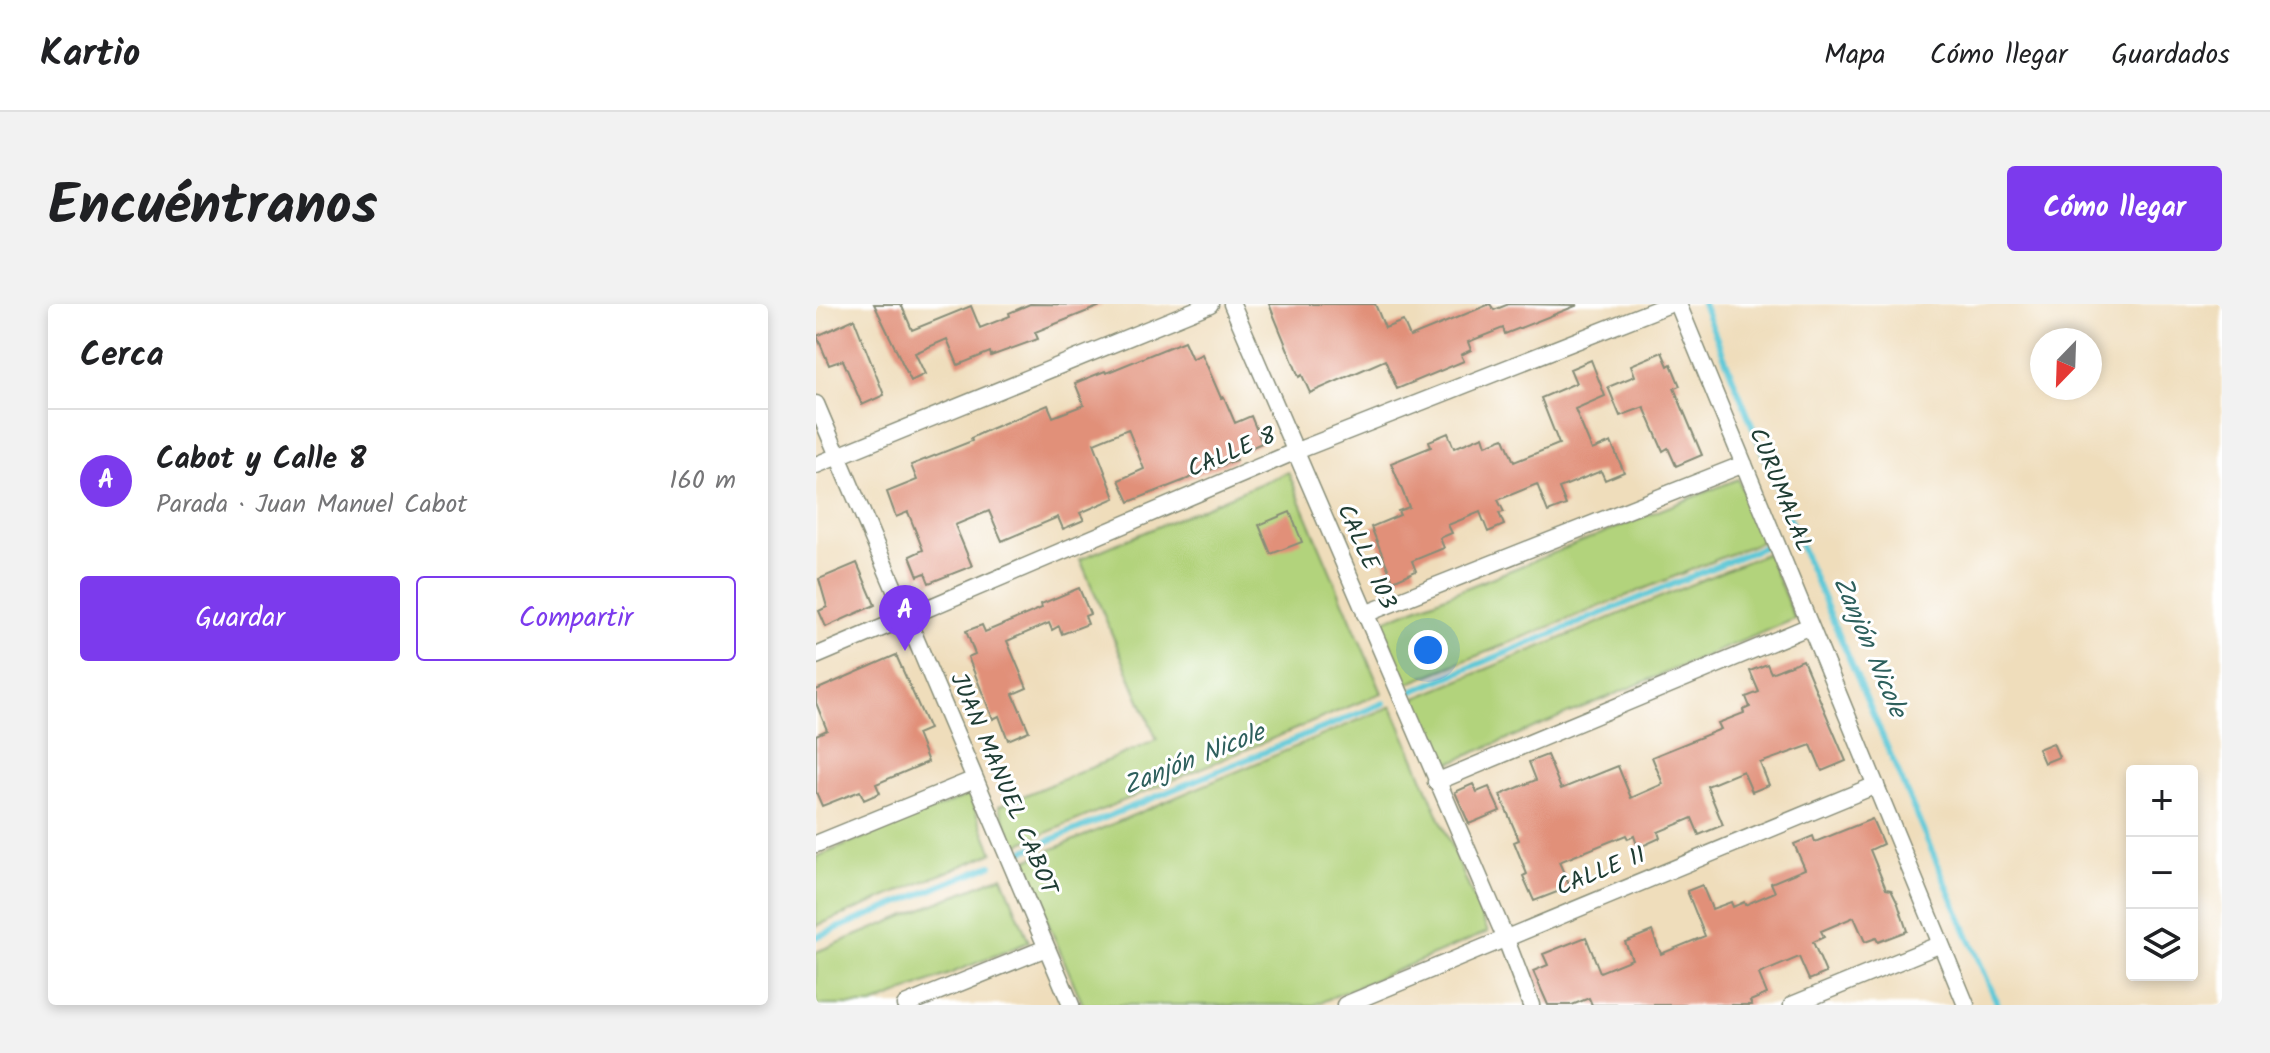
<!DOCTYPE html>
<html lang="es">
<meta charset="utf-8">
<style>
:root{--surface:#fff;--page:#f2f2f2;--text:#202124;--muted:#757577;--line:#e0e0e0;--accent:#7c3aed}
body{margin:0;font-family:Kalam,sans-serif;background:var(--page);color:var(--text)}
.controls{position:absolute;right:24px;bottom:24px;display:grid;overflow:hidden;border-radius:8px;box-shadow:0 4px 12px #0003}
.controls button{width:72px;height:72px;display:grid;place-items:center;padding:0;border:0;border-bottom:2px solid var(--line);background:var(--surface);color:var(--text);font:40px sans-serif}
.compass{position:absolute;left:1214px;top:24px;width:72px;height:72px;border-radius:50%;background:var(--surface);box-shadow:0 4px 12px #0003;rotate:203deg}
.you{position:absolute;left:612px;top:346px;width:28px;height:28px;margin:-20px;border:6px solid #fff;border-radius:50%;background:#1a73e8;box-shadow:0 0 0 12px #1a73e833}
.badge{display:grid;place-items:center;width:52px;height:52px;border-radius:50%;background:var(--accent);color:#fff;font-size:26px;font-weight:700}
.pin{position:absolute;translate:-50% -66px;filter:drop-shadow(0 2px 4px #0008)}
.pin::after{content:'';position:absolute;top:42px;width:28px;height:24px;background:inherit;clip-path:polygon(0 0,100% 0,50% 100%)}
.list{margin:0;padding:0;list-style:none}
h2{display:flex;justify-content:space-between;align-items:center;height:104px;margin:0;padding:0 32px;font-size:34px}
h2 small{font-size:26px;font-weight:400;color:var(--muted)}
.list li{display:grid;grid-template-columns:52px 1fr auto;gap:24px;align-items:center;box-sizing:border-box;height:144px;padding:0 32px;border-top:2px solid var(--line)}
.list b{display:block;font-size:30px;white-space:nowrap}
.list p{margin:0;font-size:26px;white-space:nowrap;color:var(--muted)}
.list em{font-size:26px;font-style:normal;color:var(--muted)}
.actions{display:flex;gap:16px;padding:24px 32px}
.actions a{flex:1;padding:18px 0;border:2px solid var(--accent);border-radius:8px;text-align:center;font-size:28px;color:var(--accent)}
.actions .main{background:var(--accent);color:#fff}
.icon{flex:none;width:44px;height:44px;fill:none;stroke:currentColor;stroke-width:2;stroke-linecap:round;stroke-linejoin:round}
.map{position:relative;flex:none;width:1406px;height:701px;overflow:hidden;border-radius:8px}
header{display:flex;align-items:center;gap:48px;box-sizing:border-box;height:112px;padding:0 40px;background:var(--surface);border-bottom:2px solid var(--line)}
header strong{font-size:38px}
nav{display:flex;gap:44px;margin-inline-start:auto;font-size:28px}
.intro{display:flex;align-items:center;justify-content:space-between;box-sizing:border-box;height:192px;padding:0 48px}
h1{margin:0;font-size:56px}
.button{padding:20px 36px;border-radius:8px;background:var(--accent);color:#fff;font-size:28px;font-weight:700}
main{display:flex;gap:48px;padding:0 48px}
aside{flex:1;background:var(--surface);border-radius:8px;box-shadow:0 4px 12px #0003}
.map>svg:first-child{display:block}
.green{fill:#b2d37b;stroke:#688858;stroke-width:2}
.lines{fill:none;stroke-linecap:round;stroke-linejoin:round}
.stream{stroke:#5dc8d7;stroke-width:6}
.building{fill:#e19079}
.street-casing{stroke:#878d78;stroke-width:19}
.street{stroke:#fff;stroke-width:16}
.labels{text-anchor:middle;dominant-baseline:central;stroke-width:6;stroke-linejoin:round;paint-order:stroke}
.street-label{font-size:24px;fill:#1f3d34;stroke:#fff}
.water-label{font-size:26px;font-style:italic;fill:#2e605d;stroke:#fff}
</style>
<header>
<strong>Kartio</strong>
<nav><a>Mapa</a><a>Cómo llegar</a><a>Guardados</a></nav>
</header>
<div class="intro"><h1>Encuéntranos</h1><a class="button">Cómo llegar</a></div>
<main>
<aside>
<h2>Cerca<small></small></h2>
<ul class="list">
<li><span class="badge">A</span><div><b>Cabot y Calle 8</b><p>Parada · Juan Manuel Cabot</p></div><em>160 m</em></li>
</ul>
<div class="actions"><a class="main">Guardar</a><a>Compartir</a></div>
</aside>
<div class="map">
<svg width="1406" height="701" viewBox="0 0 1406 701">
<rect width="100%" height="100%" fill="#fff"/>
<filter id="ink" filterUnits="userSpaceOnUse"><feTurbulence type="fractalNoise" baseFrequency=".0125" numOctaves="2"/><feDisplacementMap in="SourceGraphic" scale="16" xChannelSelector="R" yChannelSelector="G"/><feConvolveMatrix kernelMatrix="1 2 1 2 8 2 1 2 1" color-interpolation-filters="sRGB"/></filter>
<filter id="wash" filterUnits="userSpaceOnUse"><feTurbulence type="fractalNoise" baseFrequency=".006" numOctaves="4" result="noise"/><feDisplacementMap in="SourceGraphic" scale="32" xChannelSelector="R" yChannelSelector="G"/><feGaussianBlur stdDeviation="1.8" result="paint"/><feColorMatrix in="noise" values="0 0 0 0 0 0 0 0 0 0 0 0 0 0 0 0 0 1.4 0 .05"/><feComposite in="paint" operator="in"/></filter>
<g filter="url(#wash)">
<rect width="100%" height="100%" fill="#efddbb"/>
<path class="green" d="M472 168 566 389 199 542 183 502 341 436 264 255Z
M922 175 947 237 591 380 565 318Z
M951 249 979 315 626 462 598 395Z
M576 402 672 628 498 701H267L206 558Z
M153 491 177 549 0 622V553Z
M186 572 213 638 56 701H0V648Z"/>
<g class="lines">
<path class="stream" d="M887 0 984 240 1182 701
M595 388 952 241
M203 549 568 399
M0 633 175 561"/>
</g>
<g id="blocks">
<path class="building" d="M58 0H85L96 26 155 2 164 24 194 12 193 9 214 0 287 1 219 28 222 35 175 52 174 48 142 61 131 35 99 49 109 70 95 77Z
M453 0H559L569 24 587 17 594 33 674 0 678 6 693 0 762 1 689 30 687 24 652 38 655 46 645 51 648 57 581 85 569 56 494 89 486 71 483 73Z
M38 15 68 91 46 101 27 56 13 61 1 32Z
M368 37 376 55 386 50 405 94 408 93 419 119 435 112 446 139 418 151 420 156 313 198 303 176 328 165 312 125 278 139 299 194 264 209 268 216 247 225 242 213 186 237 173 207 139 221 156 262 113 279 109 269 102 272 94 252 107 246 92 208 80 213 71 188 101 176 95 161 156 137 155 134 174 125 232 101 237 113 268 101 259 79 289 67 290 69Z
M846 48 852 62 855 60 864 82 858 84 886 151 860 162 852 144 847 147 828 103 804 112 792 83 819 72 815 61Z
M775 56 789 92 759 105 776 146 795 138 808 168 789 176 785 167 743 184 750 201 732 208 721 180 682 196 688 208 683 209 688 221 672 228 664 208 632 221 636 229 624 234 628 244 596 257 600 267 577 277 555 223 584 211 582 207 593 203 575 159 615 143 613 137 632 129 638 144 667 132 670 141 688 134 698 158 743 140 725 94 760 79 754 65Z
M474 208 486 238 455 250 443 221Z
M41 259 59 301 10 323 3 307 11 303 3 275Z
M263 284 274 310 269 312 272 320 246 330 243 322 236 326 233 319 191 337 211 384 197 390 213 427 192 436 183 412 177 415 152 353 159 350 150 327 166 321 169 328 226 304 225 300Z
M80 351 113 425 101 430 112 458 60 480 64 489 48 496 44 487 6 502 0 488V431L11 426 0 399V386Z
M987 356 1030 457 1006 467 995 441 944 459 953 481 936 488 927 467 891 482 907 521 883 531 876 514 842 528 844 534 822 544 818 532 812 535 810 531 743 558 754 583 718 597 707 572 711 570 698 538 703 536 684 491 720 476 713 458 731 451 745 485 802 462 815 494 847 480 836 453 905 425 902 419 928 409 927 406 934 403 930 393 943 388 934 367 951 360 955 369Z
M1237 439 1243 453 1228 459 1222 445Z
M657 480 661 488 673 483 684 507 653 520 639 488Z
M1056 515 1067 540 1054 546 1070 585 1075 586 1082 600 1091 627 1062 638 1060 634 1049 638 1038 613 1005 627 1008 633 997 638 1010 669 993 676 983 653 943 670 951 690 934 697 936 701H776L773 694 756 701H732L717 667 732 661 727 650 770 633 784 668 816 655 809 638 836 627 845 650 889 632 871 587 886 581 896 605 915 598 917 603 928 598 929 601 959 588 955 579 989 565 978 540 997 532 999 538Z"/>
</g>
</g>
<g filter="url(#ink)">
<use href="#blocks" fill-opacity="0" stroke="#878d78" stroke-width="2"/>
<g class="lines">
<defs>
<path id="street" d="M416 0 689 633 715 701
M862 0 1150 701
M0 100 255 701
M0 161 394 0
M549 310 928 160
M0 352 478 148 854 0
M620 478 994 322
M0 540 159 475
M89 701 230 644
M529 701 1060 481
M976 701 1125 640"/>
</defs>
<use href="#street" class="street-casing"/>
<use href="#street" class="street"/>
</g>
</g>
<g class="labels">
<g class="street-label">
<text transform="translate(416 149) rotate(-23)">CALLE 8</text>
<text transform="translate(964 186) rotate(68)">CURUMALAL</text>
<text transform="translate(550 253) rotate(66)">CALLE 103</text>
<text transform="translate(187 480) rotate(67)">JUAN MANUEL CABOT</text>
<text transform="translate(785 568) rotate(-22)">CALLE 11</text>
</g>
<g class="water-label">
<text transform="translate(1053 343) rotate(67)">Zanjón Nicole</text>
<text transform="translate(378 456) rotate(-22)">Zanjón Nicole</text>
</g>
</g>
</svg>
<div class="controls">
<button>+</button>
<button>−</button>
<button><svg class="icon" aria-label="layers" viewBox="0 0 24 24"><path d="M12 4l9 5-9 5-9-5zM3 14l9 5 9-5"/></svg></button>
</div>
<svg class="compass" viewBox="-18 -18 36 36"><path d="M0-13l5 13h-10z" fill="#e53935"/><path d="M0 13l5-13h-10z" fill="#757577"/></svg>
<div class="you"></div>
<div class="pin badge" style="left:89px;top:347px">A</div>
</div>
</main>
